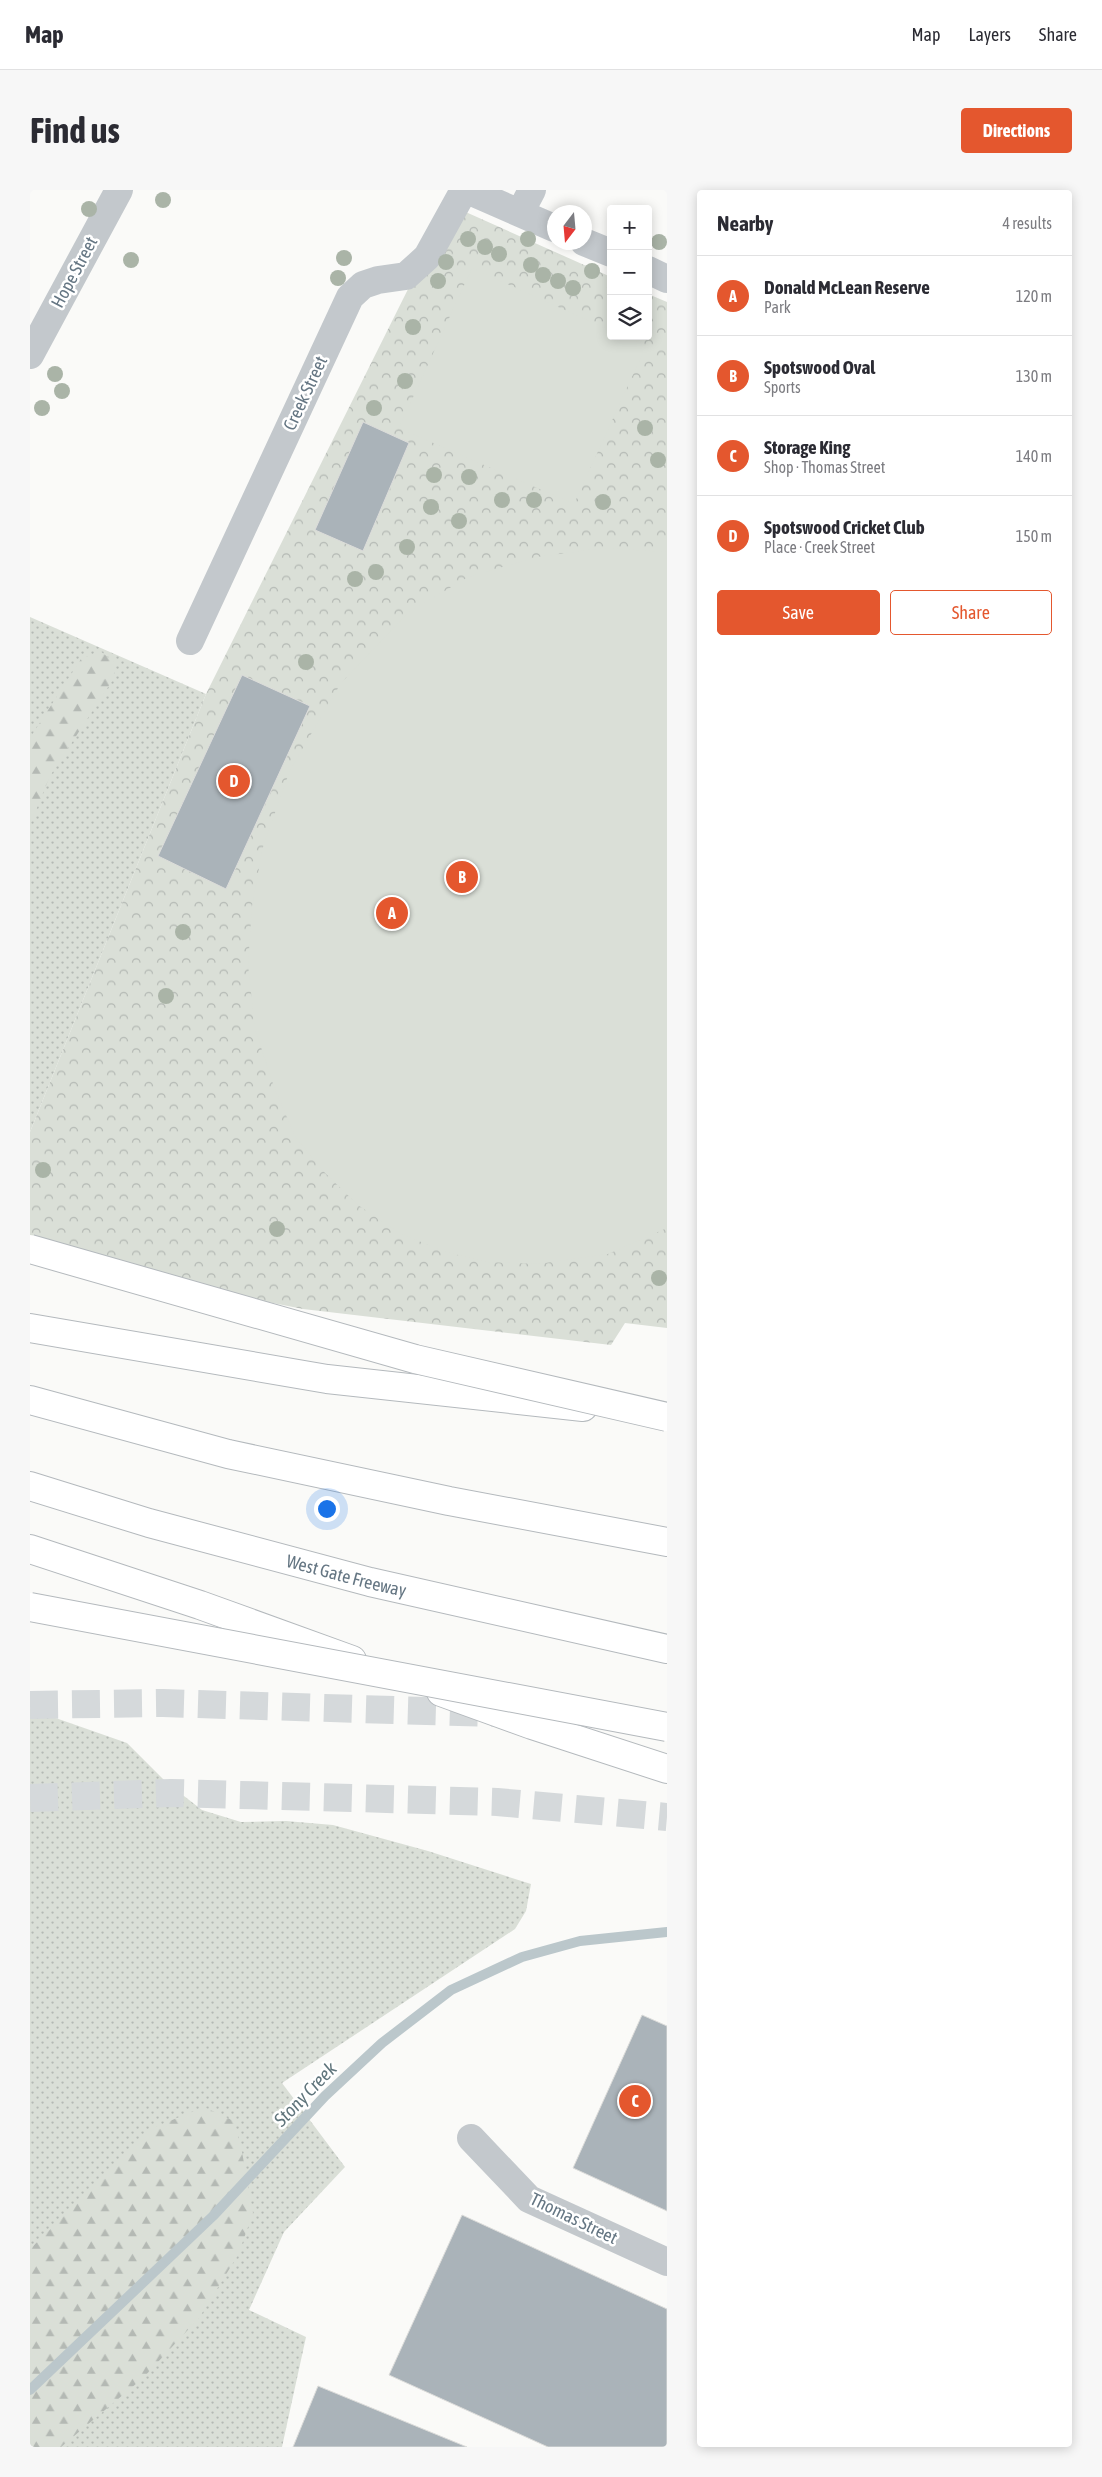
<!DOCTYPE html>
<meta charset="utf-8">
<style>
:root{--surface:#fff;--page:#f7f7f7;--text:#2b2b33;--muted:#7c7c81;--line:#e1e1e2;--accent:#e4572e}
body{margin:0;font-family:"Asap Condensed",sans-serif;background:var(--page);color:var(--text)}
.controls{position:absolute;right:15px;top:15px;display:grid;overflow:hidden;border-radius:5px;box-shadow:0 2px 12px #0003}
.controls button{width:45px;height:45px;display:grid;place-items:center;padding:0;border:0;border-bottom:1px solid var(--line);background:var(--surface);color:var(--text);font:25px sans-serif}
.compass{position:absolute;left:517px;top:15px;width:45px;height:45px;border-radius:50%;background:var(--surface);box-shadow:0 2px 12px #0003;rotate:196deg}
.you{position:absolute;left:296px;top:1318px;width:18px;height:18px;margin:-12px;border:4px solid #fff;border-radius:50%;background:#1a73e8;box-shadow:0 0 0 8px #1a73e833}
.badge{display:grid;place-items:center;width:32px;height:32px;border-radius:50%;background:var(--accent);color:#fff;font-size:16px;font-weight:700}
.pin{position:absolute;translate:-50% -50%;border:2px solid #fff;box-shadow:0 1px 5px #0006}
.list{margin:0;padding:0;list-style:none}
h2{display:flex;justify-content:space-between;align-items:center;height:65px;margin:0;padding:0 20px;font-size:21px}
h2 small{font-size:16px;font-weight:400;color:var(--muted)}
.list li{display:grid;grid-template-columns:32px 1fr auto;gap:15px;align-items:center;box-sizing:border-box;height:80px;padding:0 20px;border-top:1px solid var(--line)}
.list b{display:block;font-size:19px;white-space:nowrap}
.list p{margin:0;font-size:16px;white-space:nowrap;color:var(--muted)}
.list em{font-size:16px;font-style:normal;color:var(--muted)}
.actions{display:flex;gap:10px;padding:15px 20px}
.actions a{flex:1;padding:11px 0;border:1px solid var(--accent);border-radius:5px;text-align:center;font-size:18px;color:var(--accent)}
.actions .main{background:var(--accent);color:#fff}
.icon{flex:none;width:28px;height:28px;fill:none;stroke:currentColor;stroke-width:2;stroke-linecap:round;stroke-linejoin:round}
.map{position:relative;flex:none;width:637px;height:2257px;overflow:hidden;border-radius:5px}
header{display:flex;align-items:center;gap:30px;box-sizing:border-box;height:70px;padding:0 25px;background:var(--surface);border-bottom:1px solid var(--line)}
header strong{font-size:24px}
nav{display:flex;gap:28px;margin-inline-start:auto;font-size:18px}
.intro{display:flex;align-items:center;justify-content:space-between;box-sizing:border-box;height:120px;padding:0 30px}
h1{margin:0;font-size:35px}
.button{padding:12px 22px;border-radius:5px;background:var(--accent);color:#fff;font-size:18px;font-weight:700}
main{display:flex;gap:30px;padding:0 30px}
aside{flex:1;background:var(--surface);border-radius:5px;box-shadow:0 2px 12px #0003}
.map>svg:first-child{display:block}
.grass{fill:url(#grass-dots)}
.forest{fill:url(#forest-firs)}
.park{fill:url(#park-crowns)}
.garden{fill:#dadfd7}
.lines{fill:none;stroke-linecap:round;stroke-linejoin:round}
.stream{stroke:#bbc7cb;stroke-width:10}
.building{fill:#aab3b9;stroke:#dcdcda}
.highway-tunnel{stroke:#d5d9db;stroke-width:28;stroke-dasharray:28 14;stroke-linecap:butt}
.highway-casing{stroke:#b4b9bd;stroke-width:30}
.street{stroke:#c3c8cc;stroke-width:28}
.highway{stroke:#fff;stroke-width:28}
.highway-bridge-casing{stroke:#b4b9bd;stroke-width:30;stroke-linecap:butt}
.highway-bridge{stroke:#fff;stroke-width:28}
.tree{fill:#aab4a7}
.labels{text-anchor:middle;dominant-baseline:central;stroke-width:5;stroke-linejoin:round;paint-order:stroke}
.street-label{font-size:18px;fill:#657683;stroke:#fff}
.water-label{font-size:19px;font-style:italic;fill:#60757c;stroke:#fff}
</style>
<header>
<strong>Map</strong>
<nav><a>Map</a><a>Layers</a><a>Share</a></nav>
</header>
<div class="intro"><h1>Find us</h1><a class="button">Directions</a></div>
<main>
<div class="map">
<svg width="637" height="2257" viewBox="0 0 637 2257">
<defs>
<pattern id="grass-dots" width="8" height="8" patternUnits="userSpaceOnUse" patternTransform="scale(1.25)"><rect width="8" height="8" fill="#dadfd7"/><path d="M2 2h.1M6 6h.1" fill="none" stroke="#b4b9b4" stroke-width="1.8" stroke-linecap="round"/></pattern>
<pattern id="forest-firs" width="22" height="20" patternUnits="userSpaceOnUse" patternTransform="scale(1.25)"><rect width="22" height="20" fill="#dadfd7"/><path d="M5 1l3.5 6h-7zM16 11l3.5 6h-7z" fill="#b4b9b4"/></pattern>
<pattern id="park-crowns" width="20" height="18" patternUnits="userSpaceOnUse" patternTransform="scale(1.25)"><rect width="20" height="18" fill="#dadfd7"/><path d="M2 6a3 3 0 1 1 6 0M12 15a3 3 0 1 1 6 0" fill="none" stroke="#b4b9b4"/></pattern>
</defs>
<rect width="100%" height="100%" fill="#fafaf8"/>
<path class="grass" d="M0 427 176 504 0 942Z
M0 1519 97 1553 136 1592 172 1620 211 1632 256 1631 303 1635 398 1661 501 1694 496 1721 485 1739 252 1893 315 1977 254 2042 219 2120 276 2147 252 2257H0Z"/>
<path class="forest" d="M70 461 86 473 84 488 20 586 0 635V548L51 469Z
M174 1917 204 1931 212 1962 223 2023 208 2065 169 2128 113 2188 31 2257H0V2059L125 1937Z"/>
<path class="park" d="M420 15 581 87V146H618V104L637 112V1138L595 1133 581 1155 273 1119 0 1064V942L176 504Z"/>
<path class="garden" d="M442 78 581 141V146H593L616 156 544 314 369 238Z
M573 358 637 362V1038L578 1064 508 1074 456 1072 412 1061 368 1042 328 1015 292 980 265 946 244 897 225 839 218 775 222 716 233 657 260 580 311 493 378 423 438 387 507 367Z"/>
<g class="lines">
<path class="stream" d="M0 2200 183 2026 295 1906 352 1853 421 1800 492 1767 550 1751 637 1742"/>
</g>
<path class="building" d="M333 232 379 253 333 361 285 340Z
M212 485 280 516 196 699 128 666Z
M612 1825 637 1836V2021L543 1978Z
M432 2025 637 2119V2257H518L359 2185Z
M288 2196 437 2257H263Z"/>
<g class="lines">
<path class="highway-tunnel" d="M0 1515 133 1513 463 1523
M0 1608 141 1603 467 1612 637 1627"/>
<defs>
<g id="highway">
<path d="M0 1138 297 1189 553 1217"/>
<path d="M0 1210 198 1264 419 1311 637 1352"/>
<path id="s1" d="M0 1296 119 1333 340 1392 637 1459"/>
<path d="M0 1359 170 1415 322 1470"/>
<path d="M411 1502 502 1535 637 1579"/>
</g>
</defs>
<use href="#highway" class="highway-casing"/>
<path class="street" d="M437 0 524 38
M490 23 502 0
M554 52 581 63
M618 80 637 89
M0 165 89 0
M160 451 320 107 333 95 348 90 376 86 397 67 434 0
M441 1948 499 2009 637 2072"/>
<use href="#highway" class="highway"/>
<defs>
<path id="highway-bridge" d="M0 1059 385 1169 637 1227
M0 1417 637 1537"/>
</defs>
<use href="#highway-bridge" class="highway-bridge-casing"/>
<use href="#highway-bridge" class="highway-bridge"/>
</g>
<g class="tree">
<circle cx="133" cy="10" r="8"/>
<circle cx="59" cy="19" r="8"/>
<circle cx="438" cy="49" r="8"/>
<circle cx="498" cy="49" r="8"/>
<circle cx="629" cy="52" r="8"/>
<circle cx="455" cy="57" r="8"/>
<circle cx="469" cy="64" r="8"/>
<circle cx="314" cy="68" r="8"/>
<circle cx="101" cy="70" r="8"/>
<circle cx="416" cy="72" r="8"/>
<circle cx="501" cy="75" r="8"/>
<circle cx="562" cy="81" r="8"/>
<circle cx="513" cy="85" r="8"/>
<circle cx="308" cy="88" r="8"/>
<circle cx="408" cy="91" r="8"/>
<circle cx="528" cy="91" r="8"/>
<circle cx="543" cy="98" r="8"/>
<circle cx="383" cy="137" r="8"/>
<circle cx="25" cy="184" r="8"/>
<circle cx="375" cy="191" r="8"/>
<circle cx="32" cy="201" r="8"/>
<circle cx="12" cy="218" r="8"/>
<circle cx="344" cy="218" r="8"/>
<circle cx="615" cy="238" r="8"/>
<circle cx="628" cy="270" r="8"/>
<circle cx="404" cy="285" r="8"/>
<circle cx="439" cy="287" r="8"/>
<circle cx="472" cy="310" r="8"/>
<circle cx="504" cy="310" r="8"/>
<circle cx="573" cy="312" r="8"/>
<circle cx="401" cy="317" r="8"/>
<circle cx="429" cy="331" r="8"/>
<circle cx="377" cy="357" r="8"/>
<circle cx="346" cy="382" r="8"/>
<circle cx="325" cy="389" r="8"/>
<circle cx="276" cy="472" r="8"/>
<circle cx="153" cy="742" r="8"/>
<circle cx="136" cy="806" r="8"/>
<circle cx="13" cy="980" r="8"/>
<circle cx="247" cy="1039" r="8"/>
<circle cx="629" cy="1088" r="8"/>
</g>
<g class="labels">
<g class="street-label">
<text transform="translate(44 82) rotate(-62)">Hope Street</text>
<text transform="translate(275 203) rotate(-65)">Creek Street</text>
<text stroke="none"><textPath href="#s1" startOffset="329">West Gate Freeway</textPath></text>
<text transform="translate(544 2028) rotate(26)">Thomas Street</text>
</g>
<g class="water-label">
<text transform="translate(275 1904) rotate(-46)">Stony Creek</text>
</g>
</g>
</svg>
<div class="controls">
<button>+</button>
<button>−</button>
<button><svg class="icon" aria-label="layers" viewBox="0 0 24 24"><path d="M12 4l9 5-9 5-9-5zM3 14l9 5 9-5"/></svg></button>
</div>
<svg class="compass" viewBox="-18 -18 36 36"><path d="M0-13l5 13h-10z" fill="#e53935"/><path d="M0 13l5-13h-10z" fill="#7c7c81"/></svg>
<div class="you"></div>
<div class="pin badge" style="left:362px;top:723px">A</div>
<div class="pin badge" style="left:432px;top:687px">B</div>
<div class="pin badge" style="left:605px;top:1911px">C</div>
<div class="pin badge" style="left:204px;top:591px">D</div>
</div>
<aside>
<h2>Nearby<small>4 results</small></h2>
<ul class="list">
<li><span class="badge">A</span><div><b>Donald McLean Reserve</b><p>Park</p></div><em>120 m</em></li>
<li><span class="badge">B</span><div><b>Spotswood Oval</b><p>Sports</p></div><em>130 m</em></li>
<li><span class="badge">C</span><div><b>Storage King</b><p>Shop · Thomas Street</p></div><em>140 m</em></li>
<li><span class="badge">D</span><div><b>Spotswood Cricket Club</b><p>Place · Creek Street</p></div><em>150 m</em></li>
</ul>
<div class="actions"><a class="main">Save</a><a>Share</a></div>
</aside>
</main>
